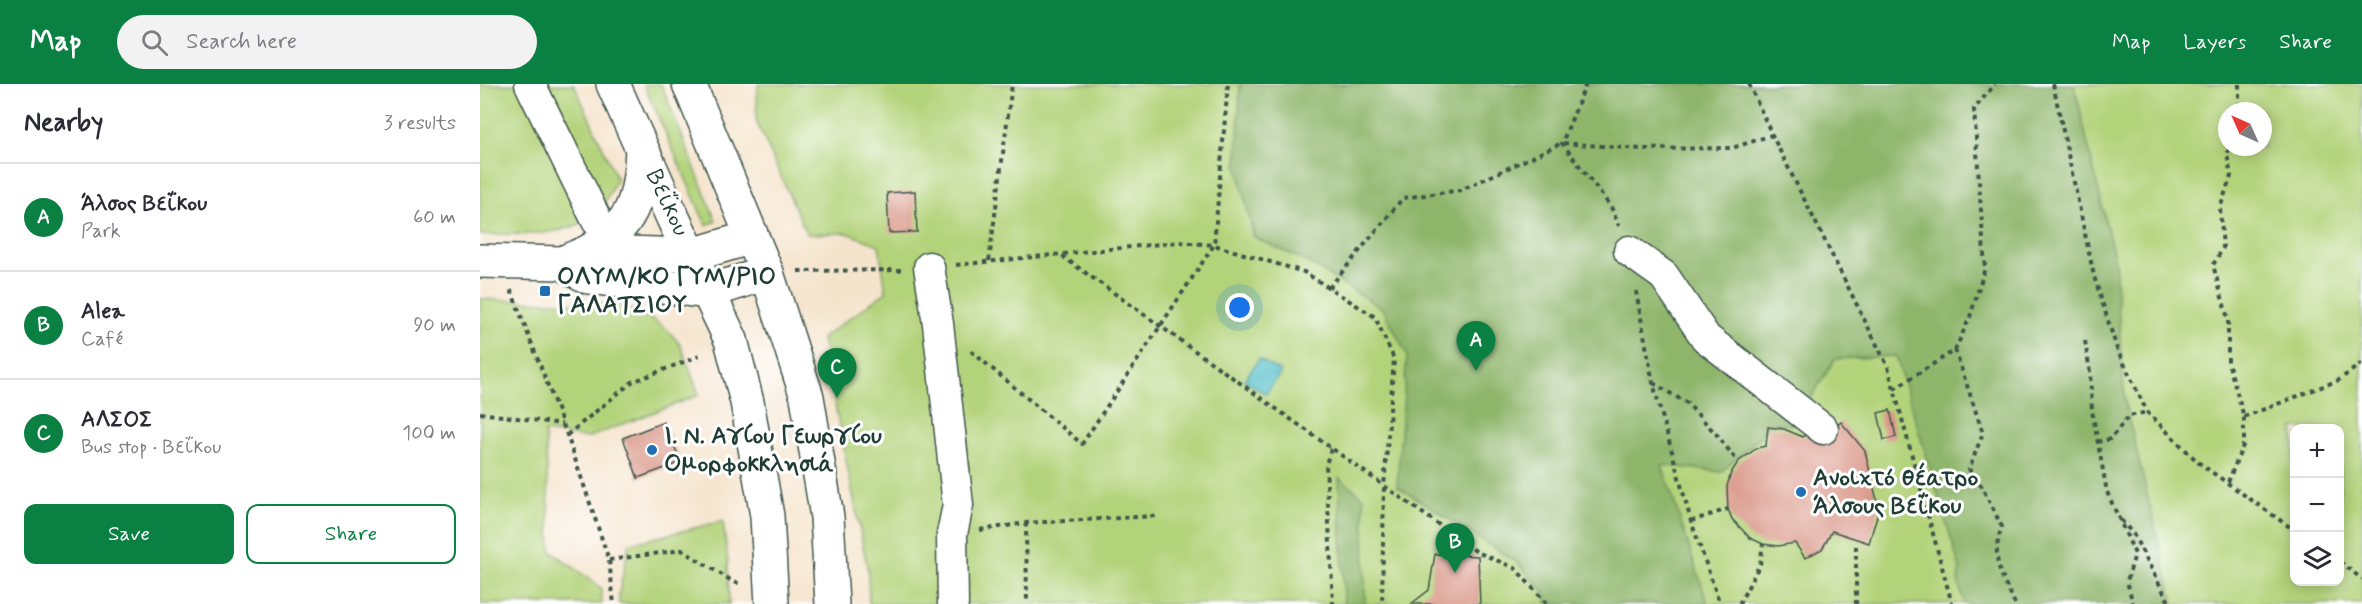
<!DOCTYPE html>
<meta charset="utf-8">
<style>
:root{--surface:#fff;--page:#f2f2f3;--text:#2b2b33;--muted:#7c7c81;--line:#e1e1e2;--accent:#0b8043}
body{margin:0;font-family:Mynerve,sans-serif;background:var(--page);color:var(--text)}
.controls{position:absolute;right:18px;bottom:18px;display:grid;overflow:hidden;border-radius:12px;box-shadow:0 3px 15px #0003}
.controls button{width:54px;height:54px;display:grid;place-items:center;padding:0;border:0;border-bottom:2px solid var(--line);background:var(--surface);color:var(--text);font:30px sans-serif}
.compass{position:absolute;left:1738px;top:18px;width:54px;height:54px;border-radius:50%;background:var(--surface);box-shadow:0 3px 15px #0003;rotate:315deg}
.you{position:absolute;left:760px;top:224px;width:21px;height:21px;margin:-15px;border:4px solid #fff;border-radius:50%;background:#1a73e8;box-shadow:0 0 0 9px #1a73e833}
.badge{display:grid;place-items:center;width:39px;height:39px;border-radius:50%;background:var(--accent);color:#fff;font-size:20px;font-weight:700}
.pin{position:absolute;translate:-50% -50px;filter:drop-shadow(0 2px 3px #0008)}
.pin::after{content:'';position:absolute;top:32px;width:21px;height:18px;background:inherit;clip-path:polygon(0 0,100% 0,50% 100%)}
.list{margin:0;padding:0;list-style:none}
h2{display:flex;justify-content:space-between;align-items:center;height:78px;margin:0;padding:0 24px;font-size:26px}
h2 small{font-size:20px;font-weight:400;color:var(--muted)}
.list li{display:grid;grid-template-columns:39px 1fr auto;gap:18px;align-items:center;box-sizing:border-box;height:108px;padding:0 24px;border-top:2px solid var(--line)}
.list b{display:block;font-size:22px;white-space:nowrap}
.list p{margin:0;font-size:20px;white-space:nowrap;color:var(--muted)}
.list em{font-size:20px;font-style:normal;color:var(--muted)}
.actions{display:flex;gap:12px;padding:18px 24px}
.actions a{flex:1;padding:14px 0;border:2px solid var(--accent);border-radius:12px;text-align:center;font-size:21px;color:var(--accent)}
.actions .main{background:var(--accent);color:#fff}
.icon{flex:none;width:33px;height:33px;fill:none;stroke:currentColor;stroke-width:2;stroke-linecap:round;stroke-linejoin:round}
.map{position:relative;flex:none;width:1882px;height:520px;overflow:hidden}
header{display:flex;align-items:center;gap:36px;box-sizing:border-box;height:84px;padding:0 30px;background:var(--accent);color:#fff}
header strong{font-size:28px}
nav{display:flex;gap:33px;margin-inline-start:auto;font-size:21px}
.search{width:420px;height:54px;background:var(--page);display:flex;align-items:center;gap:15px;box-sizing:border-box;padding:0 21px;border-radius:33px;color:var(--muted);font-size:22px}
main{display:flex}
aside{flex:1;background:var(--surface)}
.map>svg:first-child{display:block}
.green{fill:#b3d37a;stroke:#698857;stroke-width:1.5;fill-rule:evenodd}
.forest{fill:#8eb56a;stroke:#56794f;stroke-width:1.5}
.water{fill:#4fbdc8;stroke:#377d7e;stroke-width:1.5}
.building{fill:#d99687}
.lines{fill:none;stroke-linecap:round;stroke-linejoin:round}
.street-casing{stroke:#3f564b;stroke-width:33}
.secondary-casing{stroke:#3f564b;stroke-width:36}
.primary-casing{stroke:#3f564b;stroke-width:36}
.path{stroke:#3f564b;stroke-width:4;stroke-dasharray:4.5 4.5;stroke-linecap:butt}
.street{stroke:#fff;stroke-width:30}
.secondary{stroke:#fff;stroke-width:33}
.primary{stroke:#fff;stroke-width:33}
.poi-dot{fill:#1f6fb2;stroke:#fff;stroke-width:2}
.labels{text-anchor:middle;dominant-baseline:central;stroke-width:6;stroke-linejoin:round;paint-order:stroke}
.street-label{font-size:24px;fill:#1f3d34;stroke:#fff}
.poi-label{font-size:24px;font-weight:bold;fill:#1f3d34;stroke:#fff;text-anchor:start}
</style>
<header>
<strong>Map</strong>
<div class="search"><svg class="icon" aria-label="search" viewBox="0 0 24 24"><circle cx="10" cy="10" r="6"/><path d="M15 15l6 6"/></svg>Search here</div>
<nav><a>Map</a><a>Layers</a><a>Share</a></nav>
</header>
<main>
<aside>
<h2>Nearby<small>3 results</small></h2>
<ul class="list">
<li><span class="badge">A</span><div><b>Άλσος Βεΐκου</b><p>Park</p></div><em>60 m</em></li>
<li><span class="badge">B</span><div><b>Alea</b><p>Café</p></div><em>90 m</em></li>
<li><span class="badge">C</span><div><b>ΑΛΣΟΣ</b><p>Bus stop · Βεΐκου</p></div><em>100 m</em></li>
</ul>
<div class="actions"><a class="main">Save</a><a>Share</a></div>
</aside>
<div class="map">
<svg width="1882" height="520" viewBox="0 0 1882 520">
<rect width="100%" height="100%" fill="#fff"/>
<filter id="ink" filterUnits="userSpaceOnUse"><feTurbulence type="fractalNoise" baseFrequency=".0167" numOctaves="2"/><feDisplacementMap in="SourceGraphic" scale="12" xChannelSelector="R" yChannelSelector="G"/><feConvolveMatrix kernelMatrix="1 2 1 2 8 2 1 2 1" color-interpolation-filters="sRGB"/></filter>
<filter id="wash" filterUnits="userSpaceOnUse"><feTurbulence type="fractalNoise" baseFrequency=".008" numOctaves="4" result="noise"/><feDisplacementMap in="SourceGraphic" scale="24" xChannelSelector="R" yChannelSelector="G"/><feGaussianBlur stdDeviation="1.35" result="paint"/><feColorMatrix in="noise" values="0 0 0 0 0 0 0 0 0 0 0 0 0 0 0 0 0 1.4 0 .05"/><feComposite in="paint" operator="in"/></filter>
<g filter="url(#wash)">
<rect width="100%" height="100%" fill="#f5e4cc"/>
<path class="green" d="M0 0H94L137 95C130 109 122 128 107 136 77 154 34 149 0 151Z
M164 0H181L236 137 226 141Z
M278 0H1882V520H389L388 487 342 254 406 208 399 161 367 149 327 150 276 37ZM1747 27H1783V63H1747ZM1814 344H1860V498H1814Z
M0 215 139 221 167 232 188 246 201 262 219 311 107 354 65 348 71 467 121 504 122 520H0Z
M243 437 248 478 249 520H139V509L149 460Z"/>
<path class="forest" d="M760 0H1594L1635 178 1645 320 1694 520H1484L1478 496 1480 484 1416 272 1355 275 1314 341 1288 339 1279 354 1241 388 1182 381 1228 520H1068L1063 506 1038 479 917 402 927 271 903 225 829 179 774 153 757 81Z
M859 394 884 413 885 520H864Z"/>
<path class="water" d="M779 275 801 288 786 310 764 296Z"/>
<g id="blocks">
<path class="building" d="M435 107 437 148 409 149 407 109Z
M1410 326 1416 353 1404 356 1398 329Z
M184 338 201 378 158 394 143 354Z
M1361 338 1385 367 1399 425 1389 459 1352 447 1342 465 1325 474 1315 459 1298 462 1283 460 1270 454 1252 435 1248 425 1247 402 1251 389 1258 378 1277 364 1286 362 1288 343 1304 345 1323 353 1328 345 1342 354Z
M955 470 998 472 1000 520H931L949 506Z"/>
</g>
</g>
<g filter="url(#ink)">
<use href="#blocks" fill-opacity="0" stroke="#3f564b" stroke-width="1.5"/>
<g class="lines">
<defs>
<path id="street" d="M50 0 117 137
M1149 167 1184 192 1226 254 1343 345
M449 183 458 240 478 421 472 450 473 520"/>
<path id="secondary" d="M0 177 82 179 108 168 212 171 272 153
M82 179 108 193 228 208 287 189"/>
<path id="primary" d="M133 0 193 134 251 256 267 318 287 432 292 520
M209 0 287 189 327 313 347 433 352 520
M108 168C154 139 159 118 162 66"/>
</defs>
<use href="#street" class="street-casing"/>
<use href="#secondary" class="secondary-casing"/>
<use href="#primary" class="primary-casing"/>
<path class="path" d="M1106 0 1082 59 1131 123 1139 142
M1269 0 1292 51 1408 283 1472 520
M1573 0 1614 192 1637 265 1667 328 1719 379 1814 446
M1759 0V27
M582 172 997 468 1035 484 1067 520
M509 177 532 0
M476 181 699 158 734 161 824 188 895 233 914 275 904 403 902 520
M318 187 421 186
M849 204 923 114 981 106 1082 59 1161 65 1252 64 1292 51
M31 206 87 351 129 476 134 520
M1156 207 1173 299 1211 437 1240 520
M1605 257 1610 288 1612 327 1627 408 1655 470 1647 497 1653 520
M1475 266 1503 349 1489 385 1502 403 1522 443C1510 476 1521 490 1535 520
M491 267 602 360 734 161 748 0
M1173 299 1207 319 1237 351 1258 378
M1414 305 1475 266 1490 233 1505 184 1494 25 1515 0
M0 329 82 340
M1764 333 1859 296 1882 279
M87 351 152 298 219 272
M1617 358 1630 355 1649 332 1667 328
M851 365 846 380 853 520
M1748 398 1764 359V333L1748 278V235L1733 181 1743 164 1740 124 1751 92 1747 70 1750 63
M1641 436 1653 450 1690 520
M1211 437 1248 425
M546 439 547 520
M500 446 546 439 677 432
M1376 462V520
M129 476 202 466 252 497 260 500
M1860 478 1882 495
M1259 520 1280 480 1283 460"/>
<use href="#street" class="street"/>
<use href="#secondary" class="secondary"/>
<use href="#primary" class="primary"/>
</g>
</g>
<g class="poi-dot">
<rect x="59" y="201" width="12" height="12" rx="3"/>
<circle cx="172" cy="366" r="6"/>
<circle cx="1321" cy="408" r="6"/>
</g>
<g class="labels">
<g class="street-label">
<text transform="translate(187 119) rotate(65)">Βεΐκου</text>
</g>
<g class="poi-label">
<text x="77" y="193">ΟΛΥΜ/ΚΟ ΓΥΜ/ΡΙΟ<tspan x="77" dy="28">ΓΑΛΑΤΣΙΟΥ</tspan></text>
<text x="184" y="352">Ι. Ν. Αγίου Γεωργίου<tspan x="184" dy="28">Ομορφοκκλησιά</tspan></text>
<text x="1333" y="394">Ανοιχτό θέατρο<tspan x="1333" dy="28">Άλσους Βεΐκου</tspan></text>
</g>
</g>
</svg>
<div class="controls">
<button>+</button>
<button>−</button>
<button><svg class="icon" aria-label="layers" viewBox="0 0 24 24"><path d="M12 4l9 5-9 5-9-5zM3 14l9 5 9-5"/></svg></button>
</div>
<svg class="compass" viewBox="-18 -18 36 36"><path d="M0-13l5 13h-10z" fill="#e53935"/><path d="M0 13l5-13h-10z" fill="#7c7c81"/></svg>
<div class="you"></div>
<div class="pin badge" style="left:996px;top:287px">A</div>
<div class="pin badge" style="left:975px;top:489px">B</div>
<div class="pin badge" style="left:357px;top:314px">C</div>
</div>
</main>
